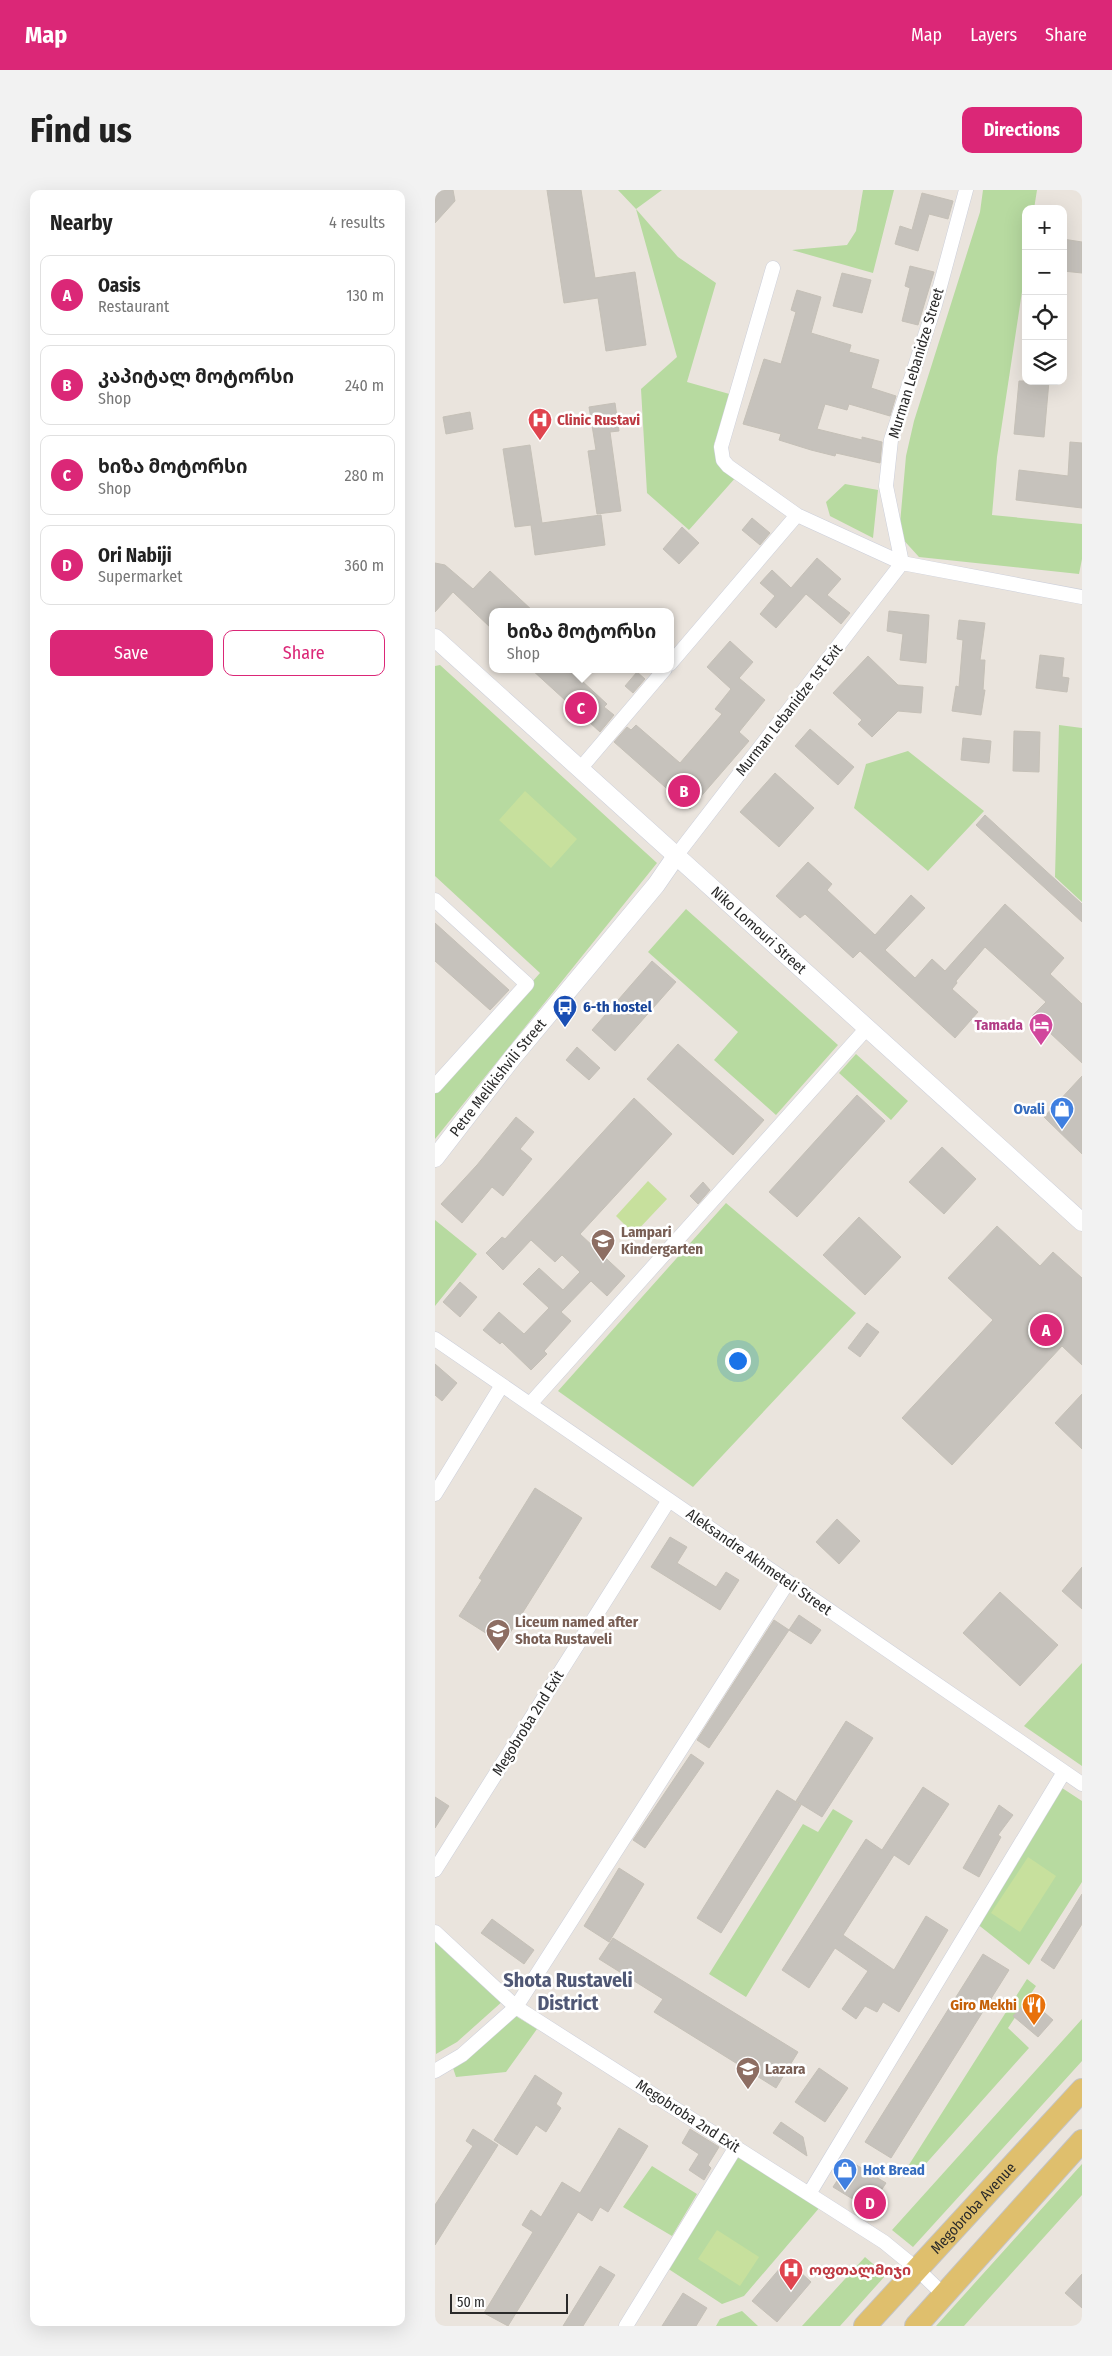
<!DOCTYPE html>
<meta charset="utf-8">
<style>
:root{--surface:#fff;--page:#f2f2f2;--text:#222;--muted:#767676;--line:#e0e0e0;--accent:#db2777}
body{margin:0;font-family:"Fira Sans Condensed","Noto Sans Georgian",sans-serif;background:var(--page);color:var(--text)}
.controls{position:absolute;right:15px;top:15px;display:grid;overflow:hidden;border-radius:10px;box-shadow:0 5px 20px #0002}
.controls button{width:45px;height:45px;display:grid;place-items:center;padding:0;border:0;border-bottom:1px solid var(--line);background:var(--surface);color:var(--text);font:25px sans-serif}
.scale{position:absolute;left:15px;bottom:12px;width:118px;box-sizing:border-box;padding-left:5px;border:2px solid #2a2a2a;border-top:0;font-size:14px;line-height:18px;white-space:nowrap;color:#2a2a2a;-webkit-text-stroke:4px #fff;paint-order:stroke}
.you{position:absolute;left:302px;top:1170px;width:18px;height:18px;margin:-12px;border:4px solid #fff;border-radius:50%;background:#1a73e8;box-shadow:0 0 0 8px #1a73e833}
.badge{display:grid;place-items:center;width:32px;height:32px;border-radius:50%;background:var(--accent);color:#fff;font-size:16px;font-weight:700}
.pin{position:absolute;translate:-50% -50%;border:2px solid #fff;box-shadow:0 1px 5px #0006}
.popup{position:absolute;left:54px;top:418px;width:185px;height:65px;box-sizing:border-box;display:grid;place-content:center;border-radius:10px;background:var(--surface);filter:drop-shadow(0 1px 4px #0005);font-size:16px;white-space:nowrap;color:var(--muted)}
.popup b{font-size:19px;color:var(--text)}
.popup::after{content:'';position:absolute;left:50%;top:100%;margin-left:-10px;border:10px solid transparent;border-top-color:var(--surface)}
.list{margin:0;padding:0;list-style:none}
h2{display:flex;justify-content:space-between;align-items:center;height:65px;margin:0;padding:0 20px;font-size:21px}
h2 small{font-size:16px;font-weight:400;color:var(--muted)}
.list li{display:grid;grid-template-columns:32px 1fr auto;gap:15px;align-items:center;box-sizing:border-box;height:80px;margin:0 10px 10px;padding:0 10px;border:1px solid var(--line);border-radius:10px}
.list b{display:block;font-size:19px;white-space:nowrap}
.list p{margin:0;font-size:16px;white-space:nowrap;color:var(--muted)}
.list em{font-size:16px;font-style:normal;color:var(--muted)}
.actions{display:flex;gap:10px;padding:15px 20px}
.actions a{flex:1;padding:11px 0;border:1px solid var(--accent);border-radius:10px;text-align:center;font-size:18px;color:var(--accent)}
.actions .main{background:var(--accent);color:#fff}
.icon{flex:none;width:28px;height:28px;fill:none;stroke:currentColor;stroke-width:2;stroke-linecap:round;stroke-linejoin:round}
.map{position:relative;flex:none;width:647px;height:2136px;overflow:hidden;border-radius:10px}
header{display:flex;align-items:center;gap:30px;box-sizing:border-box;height:70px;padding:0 25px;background:var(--accent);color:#fff}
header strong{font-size:24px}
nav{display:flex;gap:28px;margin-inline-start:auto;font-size:18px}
.intro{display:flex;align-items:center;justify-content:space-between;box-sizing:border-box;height:120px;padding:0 30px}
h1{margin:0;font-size:35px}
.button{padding:12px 22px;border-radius:10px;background:var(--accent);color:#fff;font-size:18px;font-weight:700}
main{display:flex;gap:30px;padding:0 30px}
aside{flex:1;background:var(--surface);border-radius:10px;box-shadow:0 5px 20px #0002}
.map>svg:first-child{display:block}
.green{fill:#b7daa0}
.pitch{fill:#c7e09d}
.building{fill:#c6c2bc;stroke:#c5c0b7}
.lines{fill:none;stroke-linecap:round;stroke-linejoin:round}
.minor-casing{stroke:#cccfda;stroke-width:15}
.tertiary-casing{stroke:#cccfda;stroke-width:19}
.primary-casing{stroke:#c3c3c3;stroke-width:24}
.minor{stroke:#fff;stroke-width:14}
.tertiary{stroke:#fff;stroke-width:18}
.primary{stroke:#dfbf6d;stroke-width:22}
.labels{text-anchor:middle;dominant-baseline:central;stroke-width:5;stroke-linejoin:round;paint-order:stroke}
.street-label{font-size:15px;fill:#2a2a2a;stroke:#fff}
.health-label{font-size:15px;font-weight:bold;fill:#be3a42;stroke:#fff;text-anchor:start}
.transit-label{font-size:15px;font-weight:bold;fill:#164399;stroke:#fff;text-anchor:start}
.hotel-label{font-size:15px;font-weight:bold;fill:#b23c85;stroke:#fff;text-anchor:end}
.shop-label{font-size:15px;font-weight:bold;fill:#366cbe;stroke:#fff;text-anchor:end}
.education-label{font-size:15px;font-weight:bold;fill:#785e54;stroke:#fff;text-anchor:start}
.food-label{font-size:15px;font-weight:bold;fill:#c56008;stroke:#fff;text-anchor:end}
.district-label{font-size:20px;font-weight:bold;fill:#505875;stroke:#fff}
</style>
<header>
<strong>Map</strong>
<nav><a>Map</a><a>Layers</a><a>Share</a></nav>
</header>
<div class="intro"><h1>Find us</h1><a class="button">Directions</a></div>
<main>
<aside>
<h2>Nearby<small>4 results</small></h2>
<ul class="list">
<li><span class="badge">A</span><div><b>Oasis</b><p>Restaurant</p></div><em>130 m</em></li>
<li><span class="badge">B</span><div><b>კაპიტალ მოტორსი</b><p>Shop</p></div><em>240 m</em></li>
<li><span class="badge">C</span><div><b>ხიზა მოტორსი</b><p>Shop</p></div><em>280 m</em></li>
<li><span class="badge">D</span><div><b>Ori Nabiji</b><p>Supermarket</p></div><em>360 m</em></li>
</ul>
<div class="actions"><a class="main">Save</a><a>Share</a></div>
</aside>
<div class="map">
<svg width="647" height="2136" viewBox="0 0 647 2136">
<rect width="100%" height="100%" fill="#eae4dd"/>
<path class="green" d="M183 0H227L201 19 243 67 281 93 252 192 298 205 279 254 281 266 302 286 254 340 212 303 206 199 242 167 201 19Z
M428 0H459L438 83 357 60 412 55 421 41Z
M548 0H602L599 19H591V75L562 267 557 325 647 334V369L644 384 484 367 464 345 471 266 479 231 545 22Z
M410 294 443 300 438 348 395 326 391 312Z
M5 475 222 673 0 949V901L105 783 0 686V476Z
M624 535 647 538V712L620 687Z
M473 561 549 621 493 681 419 618 431 574Z
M251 719 403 855 341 925 279 870 303 842 213 762Z
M421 864 473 911 456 930 404 883Z
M291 1013 421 1123 258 1297 123 1201Z
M0 1030 42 1064 0 1116Z
M647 1473V1576L589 1536Z
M624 1596 647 1611V1692L594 1775 541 1733Z
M398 1619 418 1631 311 1807 274 1784 368 1634 383 1642Z
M0 1747 69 1810 22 1852 1 1864Z
M592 1789 601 1796 573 1838 594 1858 479 1987 470 1981Z
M79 1825 102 1839 71 1882 21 1887 17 1875Z
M647 1829V1871L478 2057 457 2040Z
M301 1964 385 2017 309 2106 287 2114 232 2078Z
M647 1974V2005L529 2136H501Z
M217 1976 262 2004 237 2046 188 2017Z
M430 2067 451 2085 405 2136H367Z
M307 2121 323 2136H281L285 2129Z"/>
<path class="pitch" d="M90 601 142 649 116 678 64 630Z
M213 991 232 1009 199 1044 181 1026Z
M593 1667 621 1686 585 1742 556 1723Z
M282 2040 324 2067 305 2096 263 2069Z"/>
<path class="building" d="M0 0H18L20 11 0 33Z
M112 0H146L160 88 200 82 211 155 171 161 163 108 129 113Z
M487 3 518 11 513 29 494 24 483 61 460 54 465 36 477 40Z
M628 49 647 52V83L628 81Z
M475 76 499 82 483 135 467 131 475 98 470 96Z
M407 83 436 90 427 123 398 116Z
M362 100 386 107 376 143 416 155 414 162 444 170 436 198 461 206 455 226 414 214 412 220 390 214 382 239 427 250V247L447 252 445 273 401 263 400 266 376 260 344 250 346 244 308 234 329 169 346 174 361 122 356 120Z
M584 191H614L609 247 579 244Z
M180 213 184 241 175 242 186 321 162 324 153 261 161 260 154 217Z
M35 222 38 239 11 244 8 227Z
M635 252 647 253V318L581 310 584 280 633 286Z
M95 255 107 333 166 325 170 355 100 365 96 335 80 337 68 259Z
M317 328 335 343 325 355 307 340Z
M247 337 264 353 244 374 228 359Z
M382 368 406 389 392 405 415 423 406 434 371 404 341 438 325 424 340 406 325 393 337 380 356 398Z
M0 373 10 375 38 399 55 381 99 422H57V439L18 402 0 422Z
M454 421 494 425 491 473 465 470 468 444 452 441Z
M524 430 550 433 545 470H550L548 500H550L546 525 517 521 521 496 524 497 528 450 522 449Z
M295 451 318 472 304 488 330 510 304 542 314 551 255 619 179 552 192 537 196 540 201 535 245 573 287 524 280 519 296 499 272 477Z
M605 465 629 468 627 487 634 488 632 502 601 498Z
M433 466 463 495 488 497 486 523 463 521 437 547 423 534 427 530 398 503Z
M96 479H134L172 514 169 517 179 525 165 542Z
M202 482 210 489 198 503 190 496Z
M375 539 419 577 403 595 360 556Z
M579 541 605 542 604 582 578 581Z
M528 548 556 551 554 573 526 570Z
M340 583 379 618 344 657 305 622Z
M550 625 647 714V732L541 635Z
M373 672 397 694 392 700 440 745 476 705 490 718 450 760 480 788 497 769 510 781 570 714 629 768 615 784 647 814V873L597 826 611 812 550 757 521 791 522 793 517 799 543 822 520 848 425 761 418 768 370 724 365 728 341 706Z
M0 733 74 800 55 820 0 771Z
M217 771 241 792 180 861 157 840Z
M243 854 329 930 298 965 212 889Z
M142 857 165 878 154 890 131 870Z
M647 886V964L609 927Z
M422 905 450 931 362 1027 334 1002Z
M199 908 237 944 145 1044 190 1086 172 1106 156 1091 126 1122 136 1131 109 1161 112 1164 96 1180 67 1152 65 1154 48 1140 64 1122 89 1144 114 1118 88 1094 104 1078 128 1100 145 1082 127 1065 120 1072 96 1050 68 1080 51 1063 67 1047 70 1049Z
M81 927 99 942 85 959 97 969 68 1006 57 997 27 1033 6 1014 42 975Z
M507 957 541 989 509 1024 474 992Z
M268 992 275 1000 263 1014 255 1006Z
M424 1027 466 1067 430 1105 388 1065Z
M562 1036 605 1076 618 1062 647 1088V1175L627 1156 517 1275 467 1228 558 1130 513 1088Z
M25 1092 42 1107 25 1127 8 1112Z
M432 1133 444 1142 425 1167 413 1158Z
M0 1174 22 1193 7 1211 0 1205Z
M647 1204V1259L620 1233Z
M100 1298 147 1328 68 1454 24 1426 47 1390 44 1388Z
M402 1329 425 1351 404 1374 381 1352Z
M235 1347 252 1357 242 1373 281 1397 291 1382 304 1390 285 1420 216 1377Z
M647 1377V1419L627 1401Z
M565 1402 623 1455 585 1496 528 1443Z
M364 1425 386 1440 376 1454 354 1440Z
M339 1430 354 1440 274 1558 262 1550Z
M411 1531 438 1548 387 1627 361 1611Z
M256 1564 269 1573 210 1658 198 1650Z
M488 1597 514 1614 474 1675 459 1665 408 1745 459 1780 491 1726 513 1740 464 1822 448 1812 442 1822 430 1816 421 1829 407 1819 433 1781 400 1758 374 1798 347 1780 431 1649 447 1660Z
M342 1600 366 1615 286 1743 262 1728Z
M0 1607 14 1616 0 1638Z
M564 1615 578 1625 563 1645 566 1647 544 1687 528 1678Z
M184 1678 209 1694 174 1752 149 1736Z
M647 1704V1734L619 1779 606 1770Z
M57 1729 99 1760 89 1774 46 1743Z
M178 1748 363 1862 341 1898 219 1822 228 1809 164 1769Z
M548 1764 574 1780 456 1968 430 1952Z
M594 1809 618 1830 603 1847 578 1826Z
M384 1878 413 1898 390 1932 360 1912Z
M100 1885 127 1903 121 1914 126 1918 111 1942 101 1935 82 1965 59 1950Z
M346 1932 368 1947 372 1966 338 1943Z
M184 1938 213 1956 173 2022 165 2017 157 2031 143 2022 73 2136 49 2123 98 2042 87 2035 96 2020 106 2027 127 1992 145 2003Z
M38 1939 63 1955 0 2055V2015L38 1956 31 1951Z
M255 1939 284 1957 273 1975 276 1978 269 1990 254 1980 264 1964 247 1953Z
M415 1971 451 1993 434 2019 398 1997Z
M352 2070 376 2092 342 2132 317 2111Z
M165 2076 180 2085 148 2136H128Z
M647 2084V2118L630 2103Z
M248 2103 272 2118 261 2136H227Z"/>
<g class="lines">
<defs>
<path id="minor" d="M338 78 286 257 288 270 293 276 362 325 467 373 647 407
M467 373 451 296 456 250 500 115 531 0
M235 474 362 325
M145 579 230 479
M241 666 467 373
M0 710 92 794 0 896
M0 1149 647 1594
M95 1214 432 838
M0 1304 67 1195
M0 1680 234 1310
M0 1742 81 1817 449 2052 482 2079 509 2105
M0 1881 27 1865 81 1817 353 1392
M374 2004 629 1582
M191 2136 301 1957"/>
<g id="tertiary">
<path id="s1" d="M0 448 647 1032"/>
<path id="s2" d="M0 968 78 867 221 695 241 666"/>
</g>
<g id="primary">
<path id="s3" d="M430 2136 647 1900"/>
<path d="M481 2136 647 1951"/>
</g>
</defs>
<use href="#minor" class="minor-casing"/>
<use href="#tertiary" class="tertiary-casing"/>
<use href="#primary" class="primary-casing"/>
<use href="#minor" class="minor"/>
<use href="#tertiary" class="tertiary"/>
<use href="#primary" class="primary"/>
</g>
<defs>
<symbol id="hospital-pin" viewBox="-11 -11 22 30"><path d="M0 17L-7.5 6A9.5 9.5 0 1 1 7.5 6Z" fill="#e0444e" stroke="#fff"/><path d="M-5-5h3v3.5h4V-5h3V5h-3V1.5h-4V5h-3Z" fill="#fff"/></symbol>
<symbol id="bus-pin" viewBox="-11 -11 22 30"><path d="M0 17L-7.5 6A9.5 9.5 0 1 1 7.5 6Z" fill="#1a4fb4" stroke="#fff"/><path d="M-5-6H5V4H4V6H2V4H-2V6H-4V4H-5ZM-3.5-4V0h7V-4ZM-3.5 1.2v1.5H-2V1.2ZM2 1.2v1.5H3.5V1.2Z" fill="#fff"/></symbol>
<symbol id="hotel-pin" viewBox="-11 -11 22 30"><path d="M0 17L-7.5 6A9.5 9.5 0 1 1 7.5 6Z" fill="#d1479c" stroke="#fff"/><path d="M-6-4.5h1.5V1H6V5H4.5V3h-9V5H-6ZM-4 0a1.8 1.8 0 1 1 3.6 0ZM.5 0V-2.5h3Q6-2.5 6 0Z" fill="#fff"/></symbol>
<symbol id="shop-pin" viewBox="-11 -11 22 30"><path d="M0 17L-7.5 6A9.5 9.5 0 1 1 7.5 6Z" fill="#3f7fe0" stroke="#fff"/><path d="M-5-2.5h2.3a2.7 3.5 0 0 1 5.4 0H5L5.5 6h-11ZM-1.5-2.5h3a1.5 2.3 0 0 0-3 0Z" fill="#fff"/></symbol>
<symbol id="school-pin" viewBox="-11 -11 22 30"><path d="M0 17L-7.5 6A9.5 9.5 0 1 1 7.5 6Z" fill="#8d6e63" stroke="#fff"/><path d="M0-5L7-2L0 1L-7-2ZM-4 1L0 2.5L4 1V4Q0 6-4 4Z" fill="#fff"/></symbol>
<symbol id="restaurant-pin" viewBox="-11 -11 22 30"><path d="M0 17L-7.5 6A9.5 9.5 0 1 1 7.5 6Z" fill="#e8710a" stroke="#fff"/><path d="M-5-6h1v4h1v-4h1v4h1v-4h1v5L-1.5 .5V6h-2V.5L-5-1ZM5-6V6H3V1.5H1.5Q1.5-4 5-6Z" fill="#fff"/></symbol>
</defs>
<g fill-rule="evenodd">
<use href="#hospital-pin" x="91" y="216" width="28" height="38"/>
<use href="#bus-pin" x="116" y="803" width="28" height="38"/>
<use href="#hotel-pin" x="592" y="821" width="28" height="38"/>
<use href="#shop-pin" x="613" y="905" width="28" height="38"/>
<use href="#school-pin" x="154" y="1037" width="28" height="38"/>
<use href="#school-pin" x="49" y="1427" width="28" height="38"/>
<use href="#restaurant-pin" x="585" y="1801" width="28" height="38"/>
<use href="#school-pin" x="299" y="1865" width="28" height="38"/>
<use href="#shop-pin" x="396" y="1966" width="28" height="38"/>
<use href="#hospital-pin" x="342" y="2066" width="28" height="38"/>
</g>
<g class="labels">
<g class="street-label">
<text transform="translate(481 173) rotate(-73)">Murman Lebanidze Street</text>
<text transform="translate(354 520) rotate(-52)">Murman Lebanidze 1st Exit</text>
<text stroke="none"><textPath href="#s1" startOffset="436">Niko Lomouri Street</textPath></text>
<text stroke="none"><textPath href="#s2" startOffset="102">Petre Melikishvili Street</textPath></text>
<text transform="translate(324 1372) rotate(35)">Aleksandre Akhmeteli Street</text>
<text transform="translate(93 1533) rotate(-58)">Megobroba 2nd Exit</text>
<text transform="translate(253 1926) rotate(33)">Megobroba 2nd Exit</text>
<text stroke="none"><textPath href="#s3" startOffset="160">Megobroba Avenue</textPath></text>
</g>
<g class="health-label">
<text x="122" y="230">Clinic Rustavi</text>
<text x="374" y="2080">ოფთალმიჯი</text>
</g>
<g class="transit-label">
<text x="148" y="817">6-th hostel</text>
</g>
<g class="hotel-label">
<text x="588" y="835">Tamada</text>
</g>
<g class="shop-label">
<text x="610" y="919">Ovali</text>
<text x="428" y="1980" text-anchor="start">Hot Bread</text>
</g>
<g class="education-label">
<text x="186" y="1042">Lampari<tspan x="186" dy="17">Kindergarten</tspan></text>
<text x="80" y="1432">Liceum named after<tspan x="80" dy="17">Shota Rustaveli</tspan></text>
<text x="330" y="1879">Lazara</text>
</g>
<g class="food-label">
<text x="582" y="1815">Giro Mekhi</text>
</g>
<g class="district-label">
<text x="133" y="1790">Shota Rustaveli<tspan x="133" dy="23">District</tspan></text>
</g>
</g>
</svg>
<div class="controls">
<button>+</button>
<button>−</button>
<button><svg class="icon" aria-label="locate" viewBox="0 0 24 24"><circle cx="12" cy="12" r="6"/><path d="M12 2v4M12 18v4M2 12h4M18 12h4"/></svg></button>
<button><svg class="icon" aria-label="layers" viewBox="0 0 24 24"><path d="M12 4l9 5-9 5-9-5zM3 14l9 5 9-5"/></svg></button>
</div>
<div class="scale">50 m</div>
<div class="you"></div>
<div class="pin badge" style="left:611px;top:1140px">A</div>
<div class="pin badge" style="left:249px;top:601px">B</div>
<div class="pin badge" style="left:146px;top:518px">C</div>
<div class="popup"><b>ხიზა მოტორსი</b>Shop</div>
<div class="pin badge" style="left:435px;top:2013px">D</div>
</div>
</main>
